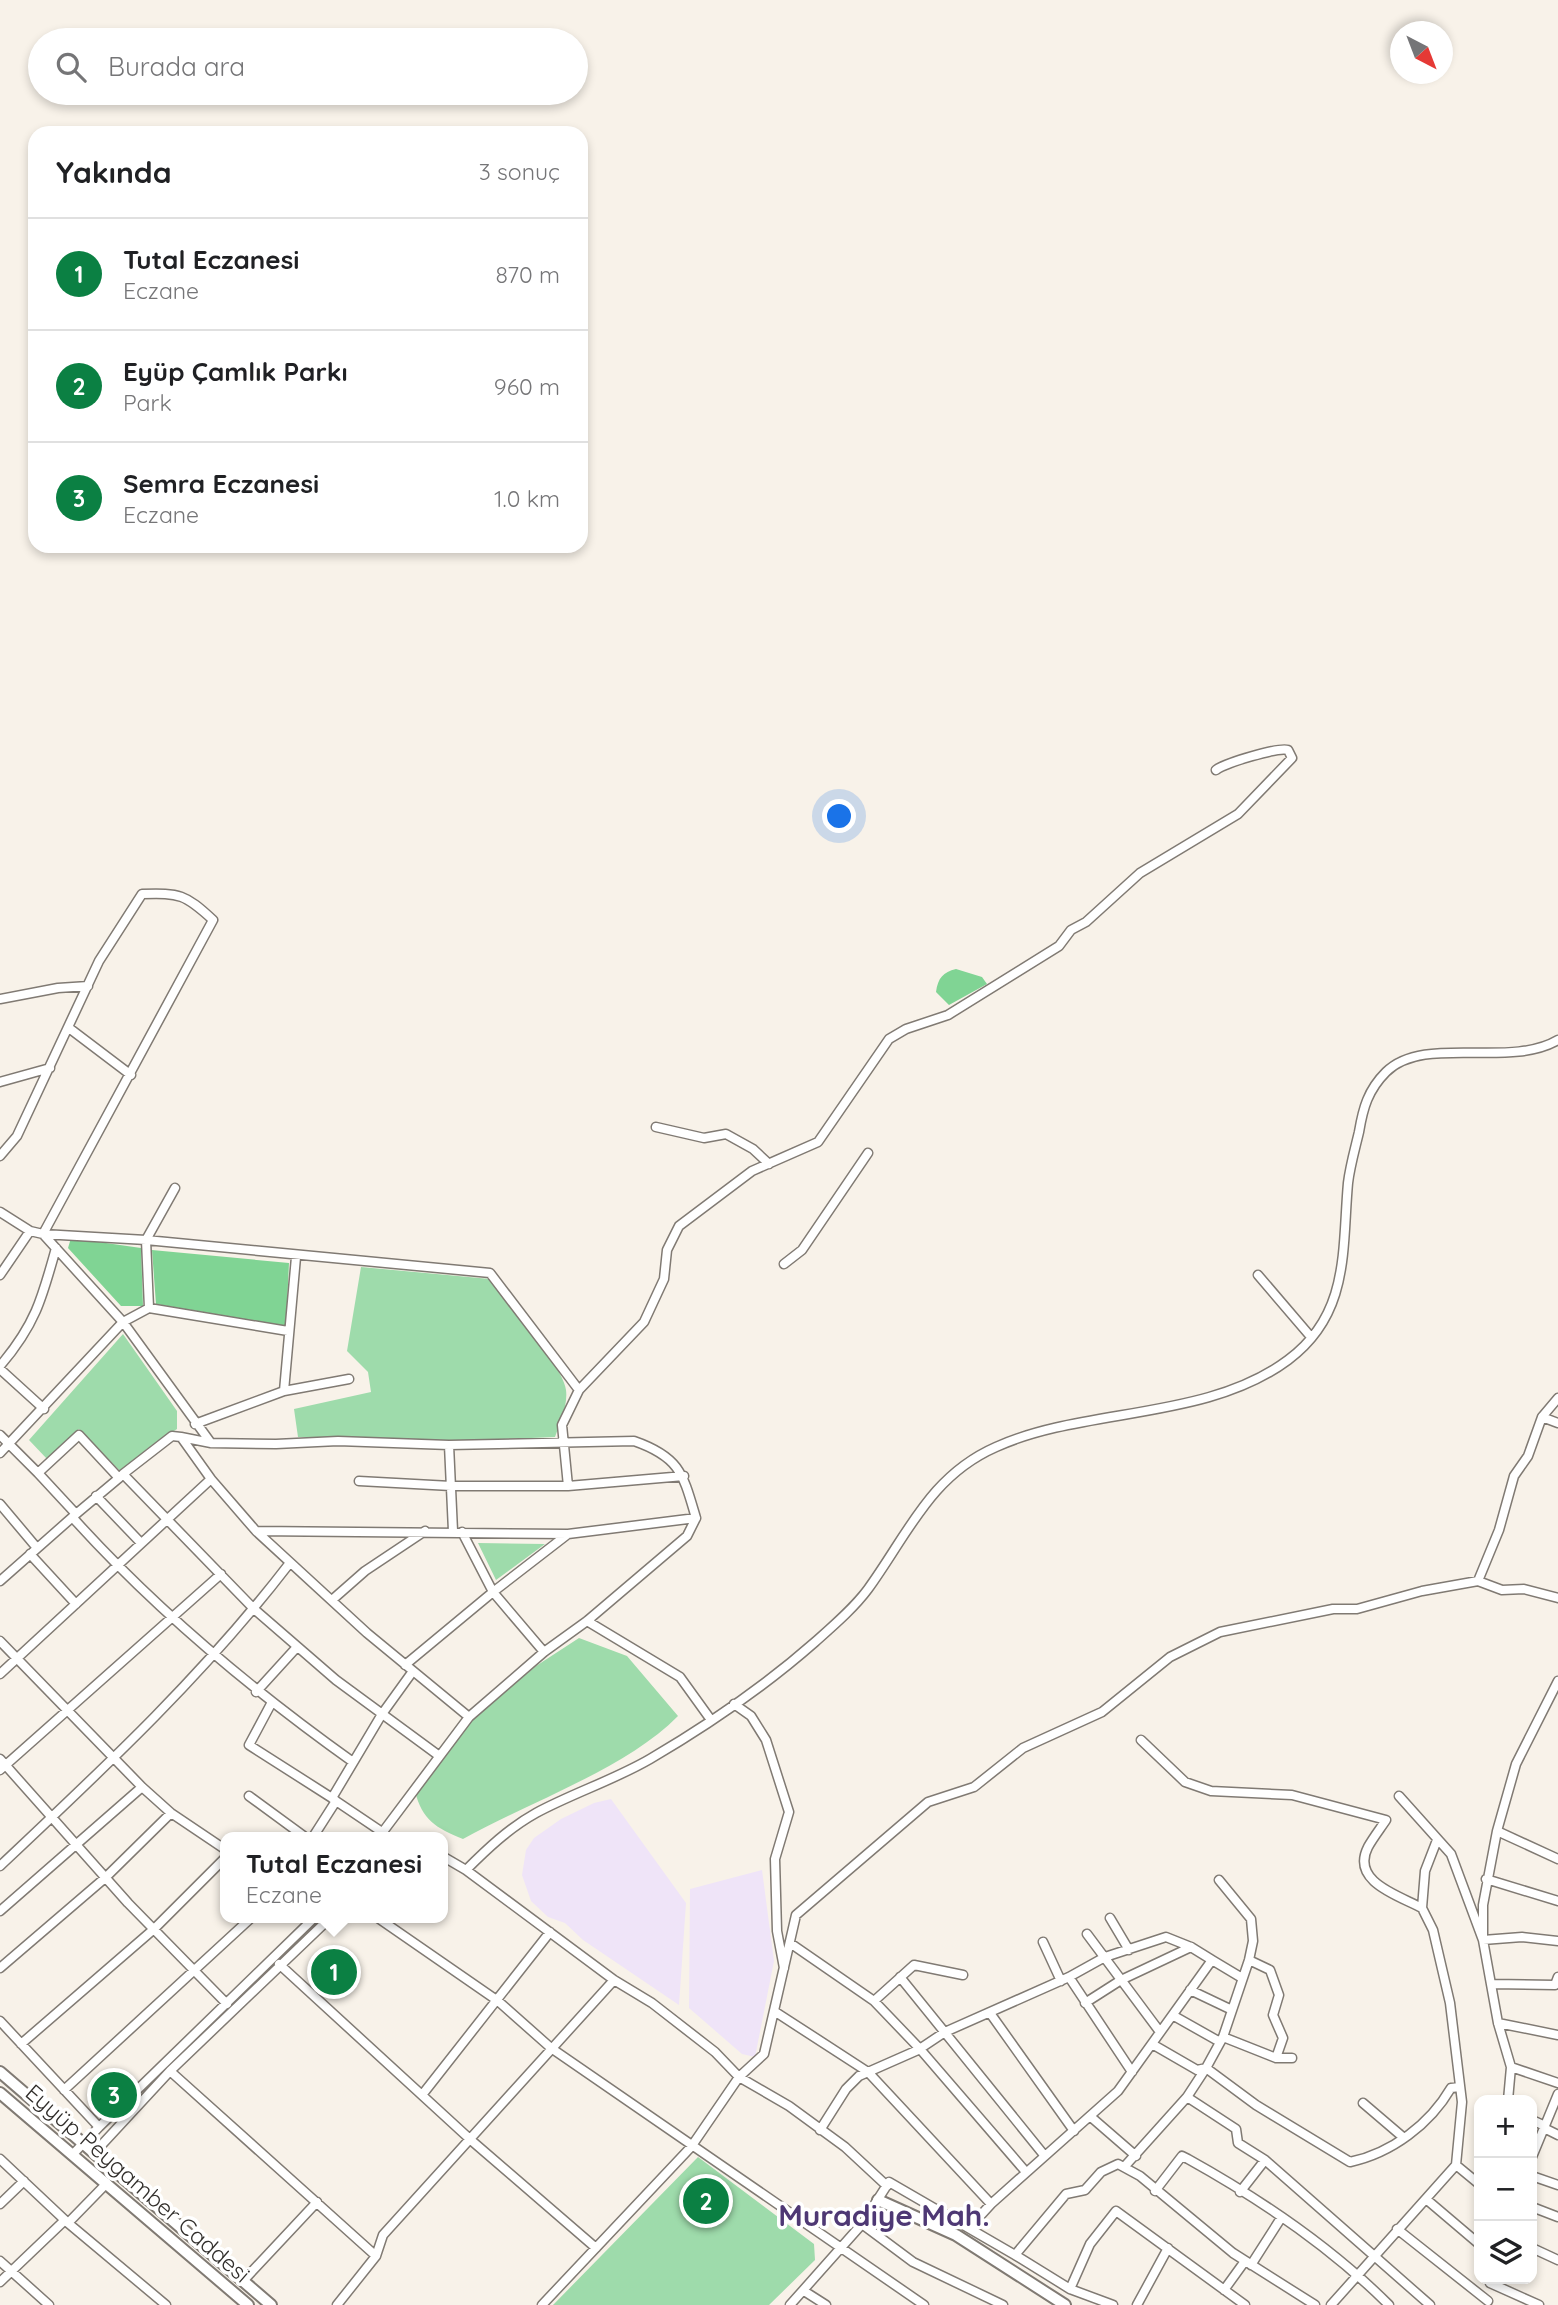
<!DOCTYPE html>
<html lang="tr">
<meta charset="utf-8">
<style>
:root{--surface:#fff;--page:#f6f6f6;--text:#202124;--muted:#757577;--line:#e0e0e0;--accent:#0b8043}
body{margin:0;font-family:Quicksand,sans-serif;background:var(--page);color:var(--text)}
.controls{position:absolute;right:21px;bottom:21px;display:grid;overflow:hidden;border-radius:14px;box-shadow:0 4px 10px #0003}
.controls button{width:63px;height:63px;display:grid;place-items:center;padding:0;border:0;border-bottom:2px solid var(--line);background:var(--surface);color:var(--text);font:35px sans-serif}
.compass{position:absolute;left:1390px;top:21px;width:63px;height:63px;border-radius:50%;background:var(--surface);box-shadow:0 4px 10px #0003;rotate:138deg}
.you{position:absolute;left:840px;top:817px;width:24px;height:24px;margin:-18px;border:5px solid #fff;border-radius:50%;background:#1a73e8;box-shadow:0 0 0 10px #1a73e833}
.badge{display:grid;place-items:center;width:46px;height:46px;border-radius:50%;background:var(--accent);color:#fff;font-size:23px;font-weight:700}
.pin{position:absolute;translate:-50% -50%;border:4px solid #fff;box-shadow:0 2px 7px #0006}
.popup{position:absolute;left:220px;top:1832px;width:228px;height:91px;box-sizing:border-box;display:grid;place-content:center;border-radius:14px;background:var(--surface);filter:drop-shadow(0 2px 5px #0005);font-size:23px;white-space:nowrap;color:var(--muted)}
.popup b{font-size:26px;color:var(--text)}
.popup::after{content:'';position:absolute;left:50%;top:100%;margin-left:-14px;border:14px solid transparent;border-top-color:var(--surface)}
.list{margin:0;padding:0;list-style:none}
h2{display:flex;justify-content:space-between;align-items:center;height:91px;margin:0;padding:0 28px;font-size:30px}
h2 small{font-size:23px;font-weight:400;color:var(--muted)}
.list li{display:grid;grid-template-columns:46px 1fr auto;gap:21px;align-items:center;box-sizing:border-box;height:112px;padding:0 28px;border-top:2px solid var(--line)}
.list b{display:block;font-size:26px;white-space:nowrap}
.list p{margin:0;font-size:23px;white-space:nowrap;color:var(--muted)}
.list em{font-size:23px;font-style:normal;color:var(--muted)}
.icon{flex:none;width:38px;height:38px;fill:none;stroke:currentColor;stroke-width:2;stroke-linecap:round;stroke-linejoin:round}
.map{position:relative;flex:none;width:1558px;height:2305px;overflow:hidden}
.search{position:absolute;background:var(--surface);box-shadow:0 4px 10px #0003;left:28px;top:28px;width:560px;height:77px;display:flex;align-items:center;gap:18px;box-sizing:border-box;padding:0 24px;border-radius:38px;color:var(--muted);font-size:26px}
.panel{position:absolute;background:var(--surface);box-shadow:0 4px 10px #0003;left:28px;top:126px;width:560px;height:427px;border-radius:21px}
.map>svg:first-child{display:block}
.education{fill:#efe4f8}
.green{fill:#9edbab}
.forest{fill:#80d494}
.lines{fill:none;stroke-linecap:round;stroke-linejoin:round}
.street-casing{stroke:#807a73;stroke-width:11}
.secondary-casing{stroke:#807a73;stroke-width:14}
.street{stroke:#fff;stroke-width:8}
.secondary{stroke:#fff;stroke-width:10}
.labels{text-anchor:middle;dominant-baseline:central;stroke-width:7;stroke-linejoin:round;paint-order:stroke}
.street-label{font-size:23px;fill:#312e2b;stroke:#fff}
.district-label{font-size:30px;font-weight:bold;fill:#4e3874;stroke:#fff}
</style>
<div class="map">
<svg width="1558" height="2305" viewBox="0 0 1558 2305">
<rect width="100%" height="100%" fill="#f8f2e9"/>
<path class="education" d="M611 1799 686 1903 679 2005 583 1940 565 1923 548 1917 531 1901 522 1875 526 1850 534 1838 561 1819 594 1803Z
M762 1870 774 1961 755 2057 742 2054 689 2008 690 1889Z"/>
<path class="green" d="M361 1267 490 1279C506 1298 564 1368 566 1390 568 1405 560 1423 555 1437L434 1442 298 1437 294 1409 371 1392 368 1372 347 1351Z
M123 1334 177 1411V1429L152 1445 120 1471 79 1429 47 1459 29 1440Z
M478 1543 545 1544 496 1580Z
M579 1638 627 1656 678 1716C626 1769 529 1802 463 1839 436 1828 422 1820 415 1791L469 1722 536 1666Z
M698 2157 814 2244 815 2260 769 2305H553Z"/>
<path class="forest" d="M956 969 982 977 987 984 949 1005 936 992C938 978 943 972 956 969Z
M71 1238 141 1248 143 1306H121L68 1248Z
M152 1250 289 1263 286 1326 156 1304Z"/>
<g class="lines">
<defs>
<path id="street" d="M0 999 58 988 88 986
M69 1028 131 1075
M0 1082 50 1068
M656 1127 704 1138 726 1134 753 1149 769 1164
M0 1156 17 1136 99 961 142 894C180 893 185 894 213 920L43 1234 123 1322 211 1443
M0 1212 30 1231 43 1234 146 1240 490 1273 579 1390
M784 1264 802 1250 868 1153
M0 1275 30 1231
M1258 1275 1311 1337
M149 1308 146 1240 175 1188
M0 1366C35 1325 42 1299 56 1248
M0 1369 44 1409
M284 1391 349 1379
M1542 1417 1558 1423
M195 1424 284 1391 296 1257
M0 1435 38 1473
M449 1445 453 1531
M0 1453 123 1322 149 1308 288 1331
M123 1474 172 1436 181 1437
M359 1481 451 1486H568L684 1476
M568 1486 562 1425 579 1390 644 1322 664 1279 667 1250 679 1226 752 1171 818 1142 889 1039 906 1029 948 1015 1059 946 1071 930 1086 922 1140 873 1238 814 1292 758 1288 750C1278 747 1225 763 1216 770
M96 1496 141 1543
M0 1504 37 1548
M76 1514 119 1478
M73 1518C157 1611 252 1690 353 1762
M256 1531 367 1633 469 1717
M30 1554 76 1604
M0 1581 76 1514 38 1473 79 1435 119 1478 123 1474 254 1609 336 1680 438 1755
M1478 1581 1502 1590 1524 1589 1558 1598
M332 1600 365 1571 425 1531
M587 1621 680 1677 711 1720
M0 1641 142 1787 171 1813 226 1850
M544 1652 493 1592 568 1534 696 1518C683 1474 680 1457 634 1441L449 1445 338 1441 276 1444 211 1443 181 1437 211 1479 256 1531 568 1534
M405 1665 493 1592 462 1532
M0 1674 211 1479
M256 1692 297 1647
M272 1702 249 1745 332 1798
M734 1704 751 1716 766 1740 789 1812 775 1859 777 1931 784 1968
M1141 1740 1185 1782 1211 1791 1292 1795 1386 1820C1380 1829 1373 1838 1368 1847 1350 1882 1400 1896 1422 1908
M0 1759 128 1903 227 2004
M0 1770 221 1574
M249 1796 305 1837
M1399 1796 1451 1854 1483 1940 1522 1937 1558 1941
M336 1801 382 1832
M1497 1831 1516 1764 1558 1681
M313 1837 336 1801 332 1798 382 1714 413 1671
M379 1837 469 1717 544 1652 587 1621 687 1536 696 1518
M442 1856 466 1870 614 1980 652 2003 715 2052 739 2077 789 2106 845 2147 887 2186
M0 1866C102 1770 203 1676 289 1564
M466 1870C487 1849 509 1828 536 1813 573 1793 614 1780 650 1759 708 1725 765 1686 815 1642 833 1626 854 1608 868 1589 908 1534 930 1476 996 1447 1084 1407 1206 1421 1288 1360 1350 1314 1342 1250 1348 1183 1350 1166 1355 1149 1359 1132 1363 1108 1368 1090 1386 1072 1424 1034 1509 1069 1558 1040
M1486 1879 1558 1901
M0 1911 142 1787
M378 1918 498 2001 551 2048 924 2305
M1110 1918 1129 1950
M1087 1934 1160 2032
M1043 1942 1061 1981
M790 1943 874 2001 914 1965 963 1975
M1212 1960 1242 1978
M1249 1960 1270 1970 1279 1995 1273 2015 1283 2038 1276 2058
M279 1964 472 2141 596 2248
M0 1968 105 1878 171 1813
M900 1977 1044 2155
M1069 1977 1132 2072
M1491 1984 1555 1985 1558 1977
M1190 1990 1232 2010
M874 2001 920 2049 1026 2172
M1085 2003 1121 1980 1191 1947
M774 2011 868 2072 991 2204 969 2228
M990 2013 1074 2131
M1174 2016 1220 2042
M0 2021 99 2127 314 1918
M1498 2023 1558 2035
M1223 2037 1276 2058H1292
M21 2044 154 1929 226 1857
M1152 2044 1197 2070 1206 2068 1256 2105 1350 2162C1392 2153 1430 2124 1451 2088L1460 2087
M1511 2067 1558 2083
M170 2071 376 2256
M64 2090 251 1918
M422 2095 550 1932
M1187 2097 1236 2129 1238 2143 1265 2160 1430 2305
M1508 2100 1511 2067 1498 2023 1483 1940V1905L1497 1831 1558 1859
M1363 2103 1404 2138
M1091 2117 1136 2156
M1532 2120 1545 2126
M1544 2128 1558 2135
M820 2130 846 2089 859 2076 918 2050 945 2032 1069 1977 1105 1957 1166 1937 1191 1947 1212 1960 1118 2091 991 2204
M95 2152 170 2071 330 1918
M74 2153 99 2127
M1532 2157 1558 2094
M0 2159 68 2223 166 2305
M1456 2165 1479 2184
M1125 2166 1187 2097 1206 2068 1223 2037 1249 1960 1253 1941 1251 1919 1219 1880
M1532 2176 1558 2185
M1155 2191 1182 2156 1188 2159C1260 2199 1331 2247 1389 2305
M1240 2192 1265 2160
M1426 2199 1479 2244
M0 2204 24 2181
M1532 2207 1558 2217
M68 2223 107 2183
M862 2224 913 2262 1003 2305
M1397 2229 1488 2301
M1532 2248 1558 2260
M1015 2255 1070 2289 1113 2305
M0 2261 49 2305
M1251 2265 1281 2218
M243 2281 317 2202
M0 2282 65 2220
M1490 2283 1539 2305
M1070 2289 1090 2244 1116 2211 1245 2305
M1224 2290 1245 2261
M804 2291 826 2305
M337 2305 376 2256 383 2235 614 1980
M542 2305 691 2147 739 2077 764 2054 796 1915 928 1802 974 1787 1023 1748 1102 1712 1170 1657 1220 1632 1333 1609H1357L1422 1591 1478 1581 1499 1530 1514 1476 1528 1456 1542 1417 1558 1398
M790 2305 862 2224 889 2182 1015 2255 1066 2194 1085 2190 1101 2172 1118 2164 1140 2176 1233 2253 1315 2305
M1137 2305 1168 2248
M1331 2305 1456 2165 1462 2102 1450 2003 1433 1930 1422 1908 1425 1871 1437 1840"/>
<path id="secondary" d="M0 2072 271 2305
M0 2093 248 2305
M878 2200 956 2235 1065 2305"/>
</defs>
<use href="#street" class="street-casing"/>
<use href="#secondary" class="secondary-casing"/>
<use href="#street" class="street"/>
<use href="#secondary" class="secondary"/>
</g>
<g class="labels">
<g class="street-label">
<text transform="translate(138 2183) rotate(41)">Eyyüp Peygamber Caddesi</text>
</g>
<g class="district-label">
<text x="884" y="2215">Muradiye Mah.</text>
</g>
</g>
</svg>
<div class="controls">
<button>+</button>
<button>−</button>
<button><svg class="icon" aria-label="layers" viewBox="0 0 24 24"><path d="M12 4l9 5-9 5-9-5zM3 14l9 5 9-5"/></svg></button>
</div>
<svg class="compass" viewBox="-18 -18 36 36"><path d="M0-13l5 13h-10z" fill="#e53935"/><path d="M0 13l5-13h-10z" fill="#757577"/></svg>
<div class="you"></div>
<div class="pin badge" style="left:334px;top:1972px">1</div>
<div class="popup"><b>Tutal Eczanesi</b>Eczane</div>
<div class="pin badge" style="left:706px;top:2201px">2</div>
<div class="pin badge" style="left:114px;top:2095px">3</div>
<div class="search"><svg class="icon" aria-label="search" viewBox="0 0 24 24"><circle cx="10" cy="10" r="6"/><path d="M15 15l6 6"/></svg>Burada ara</div>
<section class="panel">
<h2>Yakında<small>3 sonuç</small></h2>
<ul class="list">
<li><span class="badge">1</span><div><b>Tutal Eczanesi</b><p>Eczane</p></div><em>870 m</em></li>
<li><span class="badge">2</span><div><b>Eyüp Çamlık Parkı</b><p>Park</p></div><em>960 m</em></li>
<li><span class="badge">3</span><div><b>Semra Eczanesi</b><p>Eczane</p></div><em>1.0 km</em></li>
</ul>
</section>
</div>
